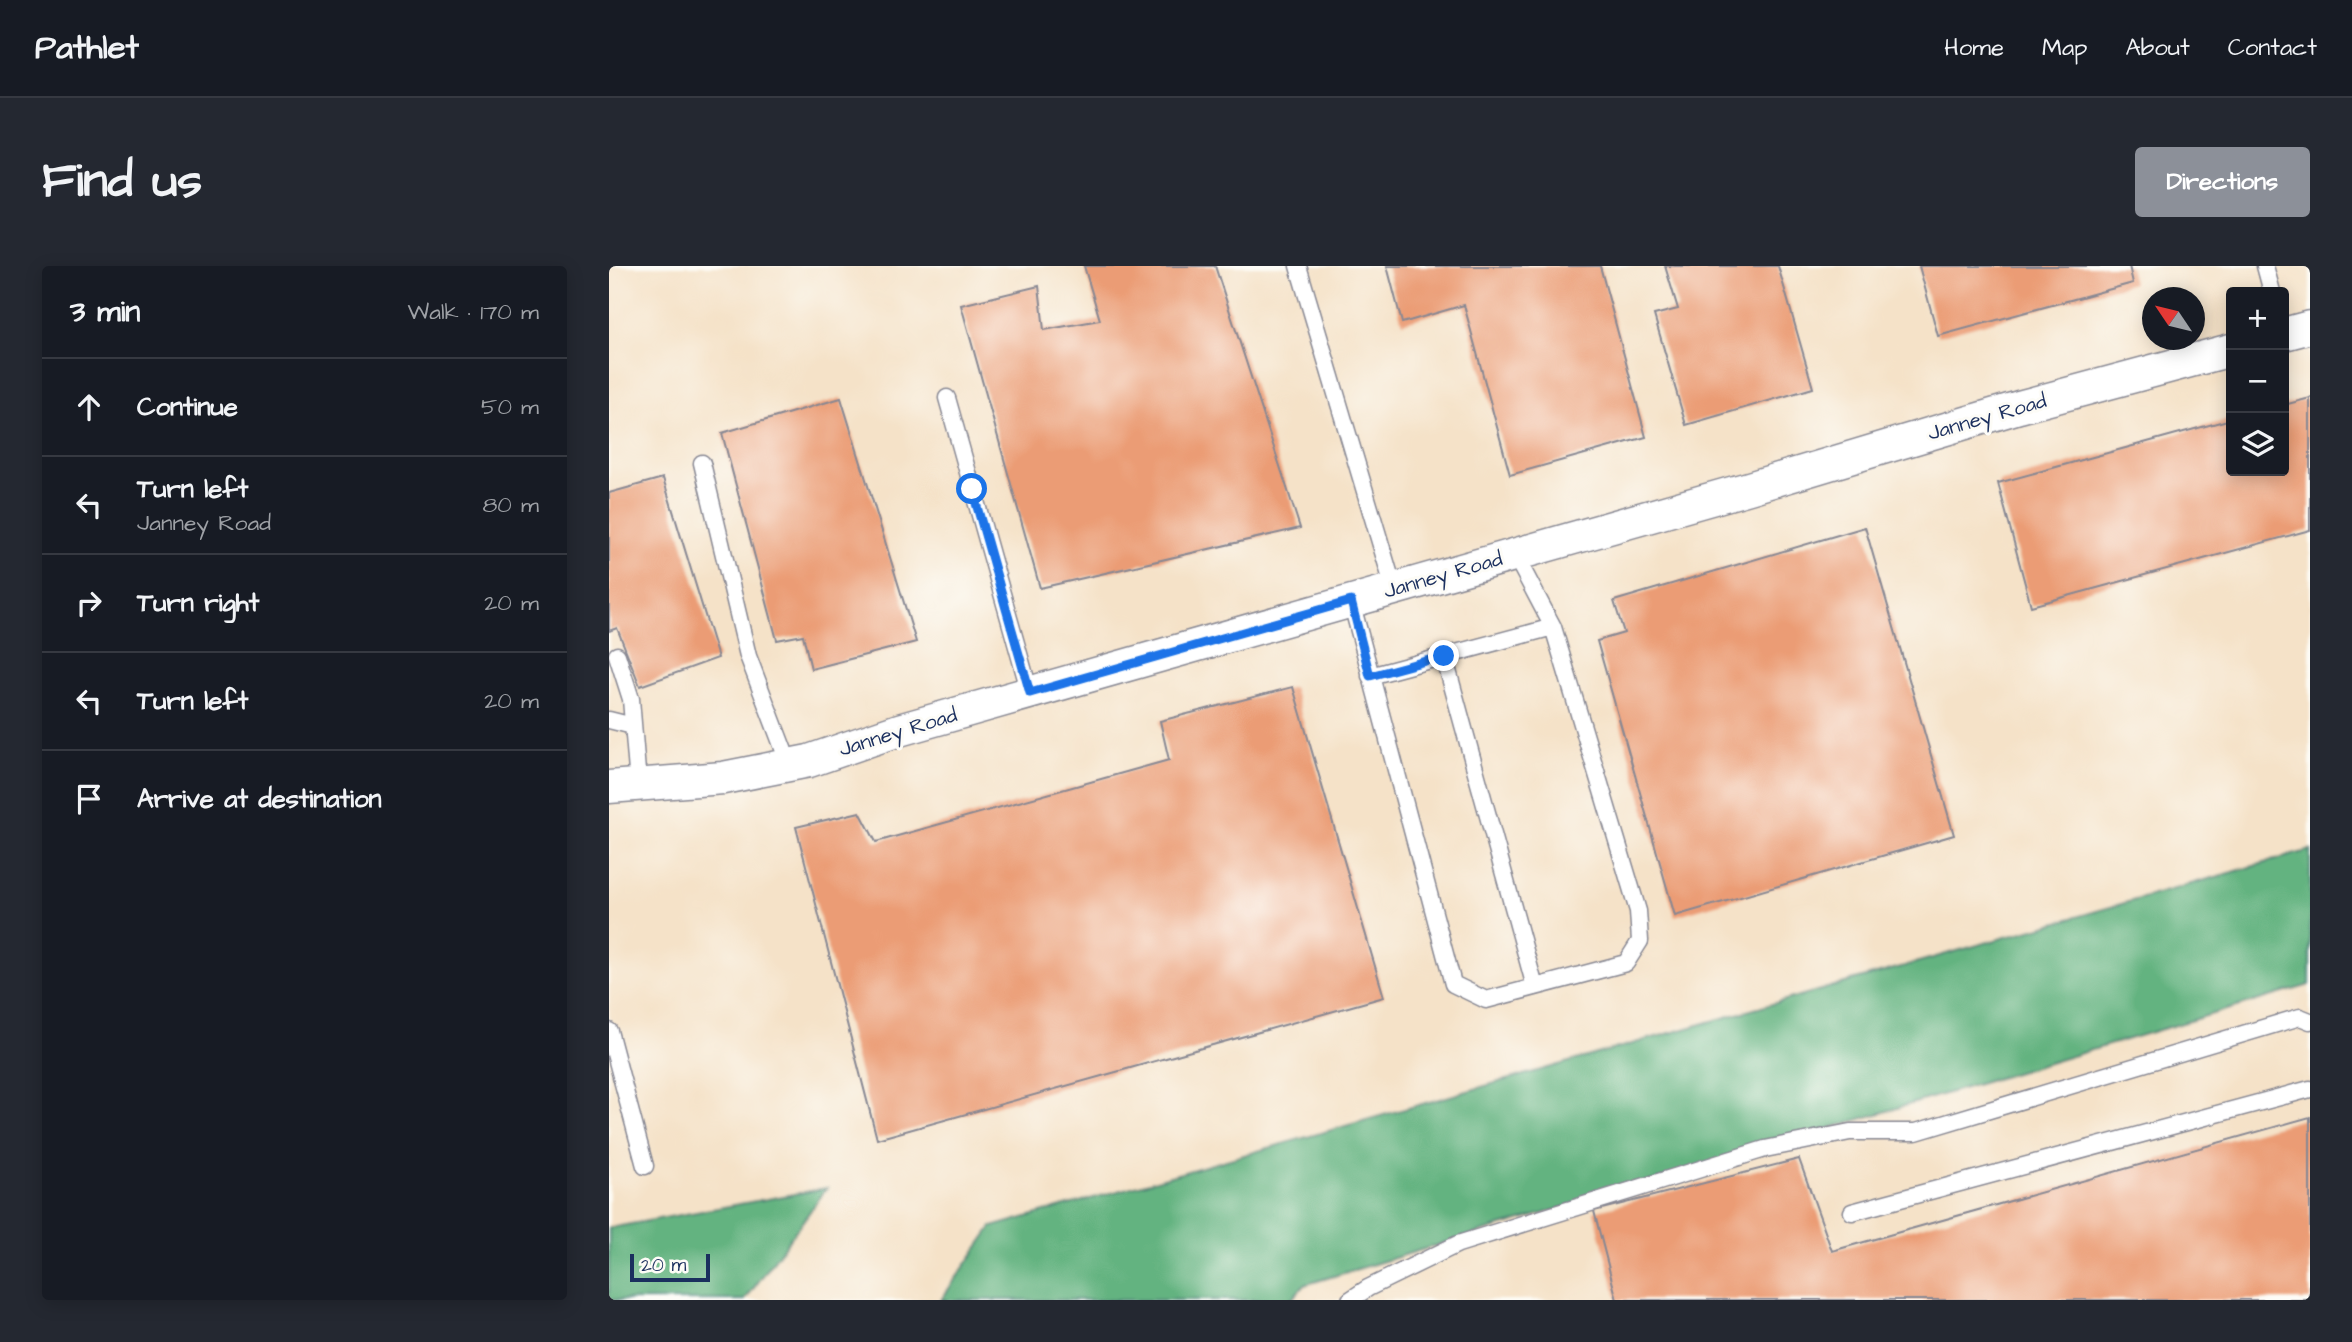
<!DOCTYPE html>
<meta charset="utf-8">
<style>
:root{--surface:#171b24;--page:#242831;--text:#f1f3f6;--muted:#9ea1a6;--line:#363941;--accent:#8c9099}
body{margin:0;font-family:"Architects Daughter",sans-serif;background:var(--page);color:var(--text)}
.controls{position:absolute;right:21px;top:21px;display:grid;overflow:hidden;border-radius:7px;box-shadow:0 4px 18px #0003}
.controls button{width:63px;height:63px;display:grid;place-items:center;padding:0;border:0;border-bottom:2px solid var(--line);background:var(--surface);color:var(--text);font:35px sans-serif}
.compass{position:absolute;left:1533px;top:21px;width:63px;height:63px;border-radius:50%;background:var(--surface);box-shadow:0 4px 18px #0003;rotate:305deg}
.scale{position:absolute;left:21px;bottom:18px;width:80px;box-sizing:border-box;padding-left:7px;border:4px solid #1b2f5e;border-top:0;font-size:19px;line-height:24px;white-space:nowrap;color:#1b2f5e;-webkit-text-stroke:5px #fdfcf7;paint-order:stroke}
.stop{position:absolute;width:21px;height:21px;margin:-16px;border:5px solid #1a73e8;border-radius:50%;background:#fff}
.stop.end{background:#1a73e8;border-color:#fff;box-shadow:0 2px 7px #0008}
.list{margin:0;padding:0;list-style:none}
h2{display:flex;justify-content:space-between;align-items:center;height:91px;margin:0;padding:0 28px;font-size:30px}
h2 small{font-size:23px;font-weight:400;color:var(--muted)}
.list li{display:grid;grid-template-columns:46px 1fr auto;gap:21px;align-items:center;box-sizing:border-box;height:98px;padding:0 28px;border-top:2px solid var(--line)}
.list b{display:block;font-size:26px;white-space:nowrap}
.list p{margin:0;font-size:23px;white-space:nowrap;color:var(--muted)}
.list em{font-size:23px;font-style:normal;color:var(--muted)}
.icon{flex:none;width:38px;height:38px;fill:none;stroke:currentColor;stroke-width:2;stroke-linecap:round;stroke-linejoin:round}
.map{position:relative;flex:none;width:1701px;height:1034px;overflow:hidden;border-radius:7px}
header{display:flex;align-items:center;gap:42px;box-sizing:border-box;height:98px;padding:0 35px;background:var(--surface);border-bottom:2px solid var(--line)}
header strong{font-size:33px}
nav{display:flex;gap:38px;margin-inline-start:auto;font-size:24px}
.intro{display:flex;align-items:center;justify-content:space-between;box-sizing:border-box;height:168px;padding:0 42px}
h1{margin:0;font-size:49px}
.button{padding:18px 32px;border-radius:7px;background:var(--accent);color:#fff;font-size:24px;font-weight:700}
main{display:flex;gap:42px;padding:0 42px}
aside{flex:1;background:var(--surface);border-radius:7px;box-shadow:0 4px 18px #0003}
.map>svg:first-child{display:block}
.forest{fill:#63b380;stroke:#3f716f;stroke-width:2}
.building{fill:#eb9c74}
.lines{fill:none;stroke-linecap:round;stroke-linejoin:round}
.service-casing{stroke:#888893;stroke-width:19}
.minor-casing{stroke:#888893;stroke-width:35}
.service{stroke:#fff;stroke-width:16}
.minor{stroke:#fff;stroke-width:32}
.route{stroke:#1a73e8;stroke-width:9}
.labels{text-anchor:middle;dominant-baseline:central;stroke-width:6;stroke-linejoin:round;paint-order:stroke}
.street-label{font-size:21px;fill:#1b2f5e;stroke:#fdfcf7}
</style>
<header>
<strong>Pathlet</strong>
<nav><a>Home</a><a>Map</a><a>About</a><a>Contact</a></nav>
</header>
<div class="intro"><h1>Find us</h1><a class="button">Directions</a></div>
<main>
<aside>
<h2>3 min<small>Walk · 170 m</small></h2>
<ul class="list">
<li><svg class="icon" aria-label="ahead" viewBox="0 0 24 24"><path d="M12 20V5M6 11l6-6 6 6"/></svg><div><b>Continue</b></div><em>50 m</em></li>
<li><svg class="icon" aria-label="left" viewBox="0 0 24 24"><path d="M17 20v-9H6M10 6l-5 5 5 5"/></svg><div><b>Turn left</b><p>Janney Road</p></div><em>80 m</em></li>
<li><svg class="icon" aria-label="right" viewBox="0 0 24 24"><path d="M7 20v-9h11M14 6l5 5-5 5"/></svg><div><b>Turn right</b></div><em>20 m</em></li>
<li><svg class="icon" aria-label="left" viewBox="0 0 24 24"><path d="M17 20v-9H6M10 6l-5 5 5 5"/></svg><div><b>Turn left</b></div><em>20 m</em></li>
<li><svg class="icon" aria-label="arrive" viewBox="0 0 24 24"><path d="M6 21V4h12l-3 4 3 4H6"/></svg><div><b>Arrive at destination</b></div></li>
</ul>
</aside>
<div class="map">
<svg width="1701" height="1034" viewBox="0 0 1701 1034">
<rect width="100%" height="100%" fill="#fdfcf7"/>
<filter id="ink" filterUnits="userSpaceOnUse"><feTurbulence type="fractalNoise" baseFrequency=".0143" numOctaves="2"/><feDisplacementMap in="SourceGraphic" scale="14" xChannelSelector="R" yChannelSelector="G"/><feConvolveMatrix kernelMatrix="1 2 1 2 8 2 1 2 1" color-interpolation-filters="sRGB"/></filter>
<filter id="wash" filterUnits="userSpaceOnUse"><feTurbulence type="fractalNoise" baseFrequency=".00686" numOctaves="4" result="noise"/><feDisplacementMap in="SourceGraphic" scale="28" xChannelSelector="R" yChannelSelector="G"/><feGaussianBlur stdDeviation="1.57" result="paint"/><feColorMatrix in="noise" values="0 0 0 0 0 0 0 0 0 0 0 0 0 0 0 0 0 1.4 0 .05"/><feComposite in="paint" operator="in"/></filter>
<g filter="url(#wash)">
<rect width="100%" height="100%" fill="#f5e2c8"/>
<path class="forest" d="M1701 584V719L695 1019 682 1034H332L383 961Z
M218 922 136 1034H0V962Z"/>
<g id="blocks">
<path class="building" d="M475 0H606L691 262 431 322 352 39 430 20 435 64 491 54Z
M778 0H991L1037 171 901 209 855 39 793 57Z
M1056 0H1169L1204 122 1077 159 1045 49 1069 43Z
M1310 0H1520L1524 17 1329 70Z
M232 132 307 376 202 403 194 369 168 374 113 167Z
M1701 132V264L1422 340 1389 217 1622 153V205H1675V139Z
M54 212 109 392 31 420 8 362 0 365V227Z
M1256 261 1345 569 1066 650 988 375 1015 367 1005 335Z
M684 421 775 731 268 873 187 561 251 546 267 576 560 494 551 455Z
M1701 851V1034H1008L985 945 1190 893 1223 985Z"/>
</g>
</g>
<g filter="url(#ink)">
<use href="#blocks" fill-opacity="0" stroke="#888893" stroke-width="2"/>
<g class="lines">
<defs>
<path id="service" d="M689 0 785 323
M1656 0 1663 26
M338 132 421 427
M93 197 139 390 180 498
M742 335 844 718 877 734 1017 697 1031 675 1029 645 944 361 906 289
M8 389 22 433 29 518
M835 390 926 721
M761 410 944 361
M0 454 24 460
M0 765 36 900
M1243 946 1701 823
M741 1034 759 1022 849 978 1156 883 1241 866H1307L1691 751 1701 755"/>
<path id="minor" d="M1675 68 1701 61
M0 521 114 512 200 495 290 464 1140 222 1410 141 1622 84"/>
</defs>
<use href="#service" class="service-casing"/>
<use href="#minor" class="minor-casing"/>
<use href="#service" class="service"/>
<use href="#minor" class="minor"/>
</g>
</g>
<g class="lines" filter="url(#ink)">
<path class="route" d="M363 223 421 427 742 335 761 410 835 390"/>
</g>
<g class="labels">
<g class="street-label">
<text transform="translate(1378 151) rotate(-16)">Janney Road</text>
<text transform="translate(834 309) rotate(-16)">Janney Road</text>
<text transform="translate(289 466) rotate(-17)">Janney Road</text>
</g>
</g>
</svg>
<div class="controls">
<button>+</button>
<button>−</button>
<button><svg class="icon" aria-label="layers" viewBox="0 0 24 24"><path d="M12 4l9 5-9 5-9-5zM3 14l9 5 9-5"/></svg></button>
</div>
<svg class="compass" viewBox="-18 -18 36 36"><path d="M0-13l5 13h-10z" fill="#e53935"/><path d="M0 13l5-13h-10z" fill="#9ea1a6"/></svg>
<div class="scale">20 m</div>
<div class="stop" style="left:363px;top:223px"></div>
<div class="stop end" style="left:835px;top:390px"></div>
</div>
</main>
